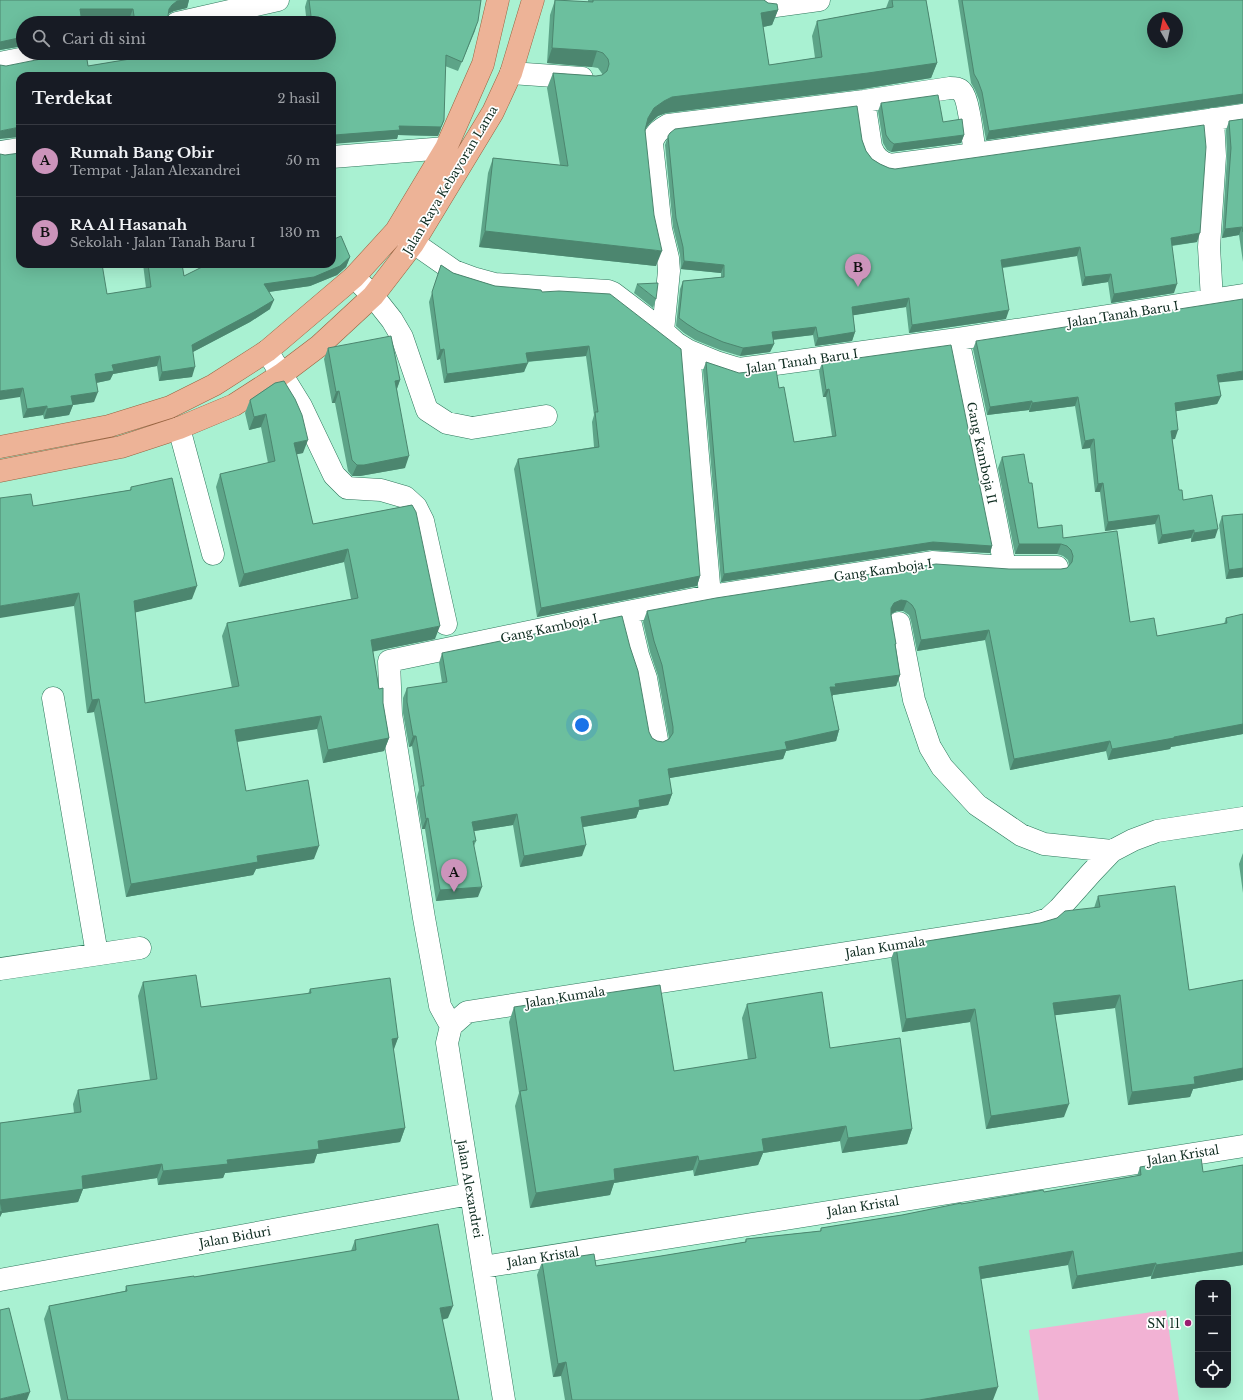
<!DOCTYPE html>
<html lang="id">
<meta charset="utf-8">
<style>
:root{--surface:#171b24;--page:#20242c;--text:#f1f3f6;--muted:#9ea1a6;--line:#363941;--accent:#cc94bb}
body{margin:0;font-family:"Libre Baskerville",serif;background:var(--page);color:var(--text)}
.controls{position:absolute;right:12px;bottom:12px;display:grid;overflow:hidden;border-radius:8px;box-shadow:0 4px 16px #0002}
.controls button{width:36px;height:36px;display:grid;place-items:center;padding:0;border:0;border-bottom:1px solid var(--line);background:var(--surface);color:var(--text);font:20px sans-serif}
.compass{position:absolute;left:1147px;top:12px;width:36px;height:36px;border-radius:50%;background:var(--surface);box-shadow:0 4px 16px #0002;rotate:351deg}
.you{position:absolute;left:582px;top:725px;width:14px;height:14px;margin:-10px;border:3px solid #fff;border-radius:50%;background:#1a73e8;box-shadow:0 0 0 6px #1a73e833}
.badge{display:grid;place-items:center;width:26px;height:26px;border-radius:50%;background:var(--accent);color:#111;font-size:13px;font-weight:700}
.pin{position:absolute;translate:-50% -33px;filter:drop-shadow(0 1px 2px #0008)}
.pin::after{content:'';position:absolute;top:21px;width:14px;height:12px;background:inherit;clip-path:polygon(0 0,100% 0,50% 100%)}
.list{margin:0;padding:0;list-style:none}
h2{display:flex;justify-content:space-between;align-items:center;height:52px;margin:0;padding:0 16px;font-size:17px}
h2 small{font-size:13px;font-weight:400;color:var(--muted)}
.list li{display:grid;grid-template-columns:26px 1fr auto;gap:12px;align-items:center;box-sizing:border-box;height:72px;padding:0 16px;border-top:1px solid var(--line)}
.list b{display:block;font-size:15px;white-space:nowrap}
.list p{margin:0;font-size:13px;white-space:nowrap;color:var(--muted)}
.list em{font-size:13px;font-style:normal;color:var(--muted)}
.icon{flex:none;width:22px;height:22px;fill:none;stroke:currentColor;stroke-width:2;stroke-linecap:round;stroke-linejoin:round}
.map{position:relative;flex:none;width:1243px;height:1400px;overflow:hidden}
.search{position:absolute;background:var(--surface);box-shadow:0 4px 16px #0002;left:16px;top:16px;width:320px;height:44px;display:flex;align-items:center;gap:10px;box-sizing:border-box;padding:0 14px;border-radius:22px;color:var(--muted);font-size:15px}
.panel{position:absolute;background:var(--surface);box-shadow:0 4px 16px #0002;left:16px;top:72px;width:320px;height:196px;border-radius:12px}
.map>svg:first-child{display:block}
.green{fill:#f2b2d4}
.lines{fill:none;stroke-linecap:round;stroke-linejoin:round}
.minor-casing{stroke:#2f775c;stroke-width:23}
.major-casing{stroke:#976340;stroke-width:23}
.minor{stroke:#fff;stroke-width:22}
.major{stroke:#edb397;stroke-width:22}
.wall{fill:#5da488}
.shaded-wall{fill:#4c866f}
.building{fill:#6cbf9e;stroke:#4c866f;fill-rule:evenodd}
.poi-dot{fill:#9e1f73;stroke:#fff;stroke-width:1.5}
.labels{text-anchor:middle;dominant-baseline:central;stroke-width:3.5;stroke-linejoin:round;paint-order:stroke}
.street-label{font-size:12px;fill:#0e2c20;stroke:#fff}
.poi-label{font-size:12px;fill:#0e2c20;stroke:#fff;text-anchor:end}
</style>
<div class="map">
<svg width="1243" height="1400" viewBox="0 0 1243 1400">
<rect width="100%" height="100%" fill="#a9f1d2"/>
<path class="green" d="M1166 1310 1179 1400H1039L1029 1330Z"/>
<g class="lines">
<defs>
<path id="minor" d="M768 7 819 0
M177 23 278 0
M0 63 50 53
M511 73 582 78
M864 101 871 147C875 157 880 162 890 165L975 154 1243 115
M0 152 20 149
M332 157 446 148
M398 232 454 271 473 278 495 284 608 291 613 293 663 331 676 343 689 351 716 362 739 369 958 339 1243 295
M354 277 373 296 392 320 402 337 427 410 447 423 472 428 546 416
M1212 300 1209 247 1215 156 1213 119
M663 331 669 271 668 258 661 229 652 144C654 134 659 130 668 125L864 101 950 88C955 88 959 88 962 92 969 99 973 142 975 154
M958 339 989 485 1005 567
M267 351 301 406 334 475 347 488 381 490 405 497 416 507 423 521 446 624
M689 351 710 596
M179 428 213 554
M628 612 638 655 646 678 657 740
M899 623 914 700 930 747 942 767 977 805 1021 835 1044 844 1112 851
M53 698 97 954
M0 969 140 948
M451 1026 440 1006 424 918 391 714 389 661 586 620 710 596 932 562 1005 567H1057
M483 1267 1243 1146
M0 1280 470 1194
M504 1400 447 1043 451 1026 467 1012 1033 924 1048 919 1059 909 1092 872 1112 851 1133 840 1157 831 1243 818"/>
<path id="major" d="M0 447 109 426 170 407 214 385 267 351 354 277 396 231 446 148 483 64 498 0
M0 471 121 447 179 428 234 405 282 374 319 346 373 296 413 244 493 112 511 73 533 0"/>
</defs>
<use href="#minor" class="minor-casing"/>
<use href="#major" class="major-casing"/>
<use href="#minor" class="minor"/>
<use href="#major" class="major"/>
</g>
<path class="wall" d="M0 0H189L187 8 174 11 168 14V16L171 22 173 23H130L129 19H81L23 23V46L0 50Z
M307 0H481L475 31 458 71 445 66 441 129 438 136 398 135 397 139 20 76 18 137 6 66H88L137 58 136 53H329L268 22 306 16 305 7Z
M555 0 588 2V0H764L778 10 772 25 763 27 769 65 815 58 812 36 817 21 886 8 889 0H926L937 63 931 78 862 89 666 113 658 116 649 124 645 130 656 266 479 247 488 173 493 158 560 165 547 88 553 73 596 76 603 75 598 68 592 67 547 63 550 15Z
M958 0H1243V103L986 140 979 100 975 90 971 83Z
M881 103 943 122 964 135 961 143 891 152 887 150 883 143 878 111Z
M1243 119V262L1239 235 1222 238 1227 157 1226 130 1229 121Z
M668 136 862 140 866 151 872 159 880 164 889 168 1197 242 1172 246 1174 293 1111 303 1108 282 1082 286 1077 256 1003 268 1006 319 909 333 906 307 853 315 855 332 852 341 815 346 813 335 773 340 774 344 770 352 740 356 720 350 695 340 684 333 676 326 680 289 683 281 721 277V273L681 269 680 255 673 227 665 145Z
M350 257 346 267 337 275 310 286 269 292 270 309 250 322 193 352 192 377 159 381 157 366 113 374 110 380 96 383 94 402 73 405 69 415 44 419 43 415 23 418 20 397V264L107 294 146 288 143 264H182L184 276Z
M441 265 453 273 495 286 542 292 610 294 700 576 697 586 537 617 514 469 518 459 594 447 592 422 594 415 586 356 527 362 524 372 444 383 440 359 437 360 429 302Z
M637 284 656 299 653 308 634 293Z
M976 341 1219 383 1221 396 1217 404 1176 411 1175 439H1172L1179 490 1183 500 1215 538 1191 542V538L1158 544 1155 524 1105 531 1100 492H1095L1090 448 1082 449 1075 406 1029 412V410L987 415 973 349Z
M328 348 400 380 397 389 405 468 360 476H352L348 471 335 403H332L324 359Z
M706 362 779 388 794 442 832 436 826 397H823L819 371 822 363 992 546 990 553 930 550 721 582 703 370Z
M275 383 303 453 296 454 313 524 412 505 435 639 373 651 379 689 383 703 389 738 384 751 323 763 317 729 237 741 246 791 314 859 256 869 253 875 126 897 94 712 87 713 74 606 33 506 130 490 131 487 192 599 135 612 145 703 232 688 222 636 227 623 351 599 344 562 239 587 216 487 220 474 268 463 261 427 249 430 245 413 250 400Z
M1002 457 1029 483 1038 528 1063 538 1130 622 1157 636 1224 624 1226 618 1243 614V736V734L1171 747 1170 749 1108 760 1106 751 1010 770 985 640 917 651 911 621 909 615 903 611H897L891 614 900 675 896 686 833 695 832 696 839 730 836 741 786 751 783 759 669 778 672 794 668 805 639 810 636 818 583 827 582 856 520 867 513 825 474 831 476 841 474 846 478 897 436 901 425 829H422L417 797 419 790 412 746 409 747 403 713V698L407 688 442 683 439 663 442 653 649 732 652 738 657 741 663 742 669 739V738L658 676 650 652 643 622 647 611 1009 569H1061L1067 568 1069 565 1068 560 1063 556 1057 554H1015L998 468Z
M1243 514V577L1226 579 1219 525 1222 516Z
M1243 853V893L1239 864Z
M1098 896 1189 990 1243 980V1080L1193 1089 1190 1097 1128 1105 1115 1008 1055 1015 1064 1117 986 1129 970 1022 902 1032 891 959 896 946 1040 923 1094 908Z
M143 982 201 1007 308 994 310 989 398 1038 393 1050 405 1128 400 1142 317 1154 314 1163 225 1173 223 1178 158 1185 157 1178 83 1189 78 1202 2 1213 0 1217V1123L74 1113 73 1104 78 1090 150 1080 138 996Z
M747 1004 830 1048 912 1129 907 1144 842 1153 840 1141 763 1153 758 1165 694 1176 693 1170 614 1183 610 1195 530 1208 515 1106 519 1093 509 1022 514 1007 674 1071 748 1060 742 1018Z
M1243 1165V1265L1151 1279V1276L1072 1289 1068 1265 981 1279 993 1400H565L561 1376 553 1377 537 1275 542 1262 596 1266 661 1256 745 1242 746 1239 820 1231 821 1228 902 1215 961 1204 1044 1192 1137 1176 1140 1167 1203 1172Z
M355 1240 448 1318 442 1320 459 1400H61L44 1319 49 1306 125 1291 126 1286 194 1277 351 1251Z"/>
<path class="shaded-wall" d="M183 0H189L187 8 174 11 168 14 169 9 172 5 177 1Z
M80 9H133L129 19H76Z
M778 10 772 25 755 29 761 13Z
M23 37V46L0 50V42Z
M552 48 597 51 592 67 547 63Z
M937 63 931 78 862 89 666 113 658 116 649 124 642 133 648 118 654 108 664 101 672 97Z
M1243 94V103L986 140 989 131Z
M444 120 438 136 398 135 397 139 332 144V136L334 135Z
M20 127V137L0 139V131Z
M964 135 961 143 891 152 894 144Z
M1242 227 1239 235 1222 238 1225 229Z
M485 231 662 251 656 266 479 247Z
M1200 233 1197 242 1168 246 1171 238Z
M1080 247 1077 256 998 268 1001 260Z
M350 257 346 267 337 275 310 286 261 293 264 284Z
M684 261 724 265 721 273 681 269Z
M1111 274 1108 282 1082 286 1085 277Z
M1177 284 1174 293 1111 303 1114 294Z
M909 298 906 307 849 316 852 307Z
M274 300 270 309 250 322 189 354 192 345Z
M1009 310 1006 319 909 333 912 325Z
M816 327 813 335 769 340 772 332Z
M855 332 852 341 815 346 818 338Z
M774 344 770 352 740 356 743 348Z
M589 346 586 356 523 362 526 353Z
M444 349 440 359 437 360 440 350Z
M160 356 157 366 113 374 110 380 91 384 95 374 112 365Z
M528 363 524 372 444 383 447 374Z
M195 367 192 377 159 381 162 372Z
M1243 371V380L1214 383 1217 375Z
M400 380 396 391 395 381Z
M23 388 20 397 0 400V391Z
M829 389 826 397H823L826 390Z
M339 391 335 403H332L336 392Z
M98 392 94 402 73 405 69 415 44 419 47 409 71 396Z
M1221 396 1217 404 1172 412 1175 403Z
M1078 397 1075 406 1029 412 1032 403Z
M1032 401 1029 410 987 415 990 407Z
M47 406 43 415 23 418 27 409Z
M266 414 261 427 249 430 254 417Z
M1178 430 1175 439 1168 440 1171 431Z
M1094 439 1090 448 1082 449 1085 441Z
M308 440 303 453 289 456 294 443Z
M409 456 405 468 360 476H352L357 465Z
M1103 483 1100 492H1095L1098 484Z
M1159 515 1155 524 1105 531 1108 522Z
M1218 529 1215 538 1191 542 1194 533Z
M1194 530 1191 538 1158 544 1162 535Z
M933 542 992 546 990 553 930 550 721 582 724 574Z
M1019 544H1061L1057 554H1015Z
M348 549 344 562 239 587 244 574Z
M1243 568V577L1226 579 1229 570Z
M700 576 697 586 537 617 541 608Z
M197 586 192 599 129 614 134 601Z
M79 593 74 606 0 618V606Z
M901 600 907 601 903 611H897L891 614V608L894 603Z
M440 626 435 639 366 653 371 640Z
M989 630 985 640 917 651 921 640Z
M900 675 896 686 833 695 832 697 830 687 835 684Z
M99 699 94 712 87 713 92 700Z
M321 716 317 729 231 743 235 730Z
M1243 724V734L1171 747 1170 749 1108 760 1112 749 1174 737Z
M839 730 836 741 786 751 783 759 664 779 668 769 785 742Z
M413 736H416L412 746 409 747Z
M389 738 384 751 323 763 328 750Z
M1110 741 1106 751 1010 770 1014 759Z
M672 794 668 805 639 810 636 818 577 828 581 817 639 800Z
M517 814 513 825 468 832 472 822Z
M428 818 425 829H422L426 819Z
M586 845 582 856 520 867 524 856Z
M319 846 314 859 256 869 253 875 126 897 131 884 257 856Z
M482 887 478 897 436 901 440 890Z
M1120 995 1115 1008 1049 1016 1053 1003Z
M975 1009 970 1022 902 1032 906 1019Z
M398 1038 393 1052 392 1039Z
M1243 1068V1080L1193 1089 1190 1097 1128 1105 1132 1092 1194 1077Z
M1069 1104 1064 1117 986 1129 991 1116Z
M846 1126 840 1141 763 1153 758 1165 694 1176 699 1161 762 1139Z
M405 1128 400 1142 317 1154 314 1163 225 1173 223 1178 158 1185 163 1171 227 1160 318 1141Z
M912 1129 907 1144 842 1153 848 1138Z
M698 1156 693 1170 614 1183 610 1195 530 1208 536 1193 614 1169Z
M162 1164 157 1178 83 1189 78 1202 2 1213 0 1217V1200L82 1176Z
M1073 1251 1068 1265 974 1280 979 1267Z
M1243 1252V1265L1151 1279 1156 1265Z
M1156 1263 1151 1276 1072 1289 1077 1276Z
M453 1306 448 1318 435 1321 440 1308Z
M566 1362 561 1376 553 1377 558 1364Z
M998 1387 993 1400H919Z
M30 1392 27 1400H0V1399Z"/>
<path class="building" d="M0 0H183L177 1 172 5 169 9 168 16 171 22 173 23H135L133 9H80L82 23H23V37L0 42Z
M309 0H481L478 21 462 62 446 55 444 120 441 127 399 126 400 130 334 135 332 136V76H20V127L0 131V65L6 66 56 56 61 53H86L88 66 142 57 141 53H329V23H252L268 21V22L311 16Z
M555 0 593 2V0H764L768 3 777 4 778 10 761 13 769 65 822 57 817 21 893 7 892 0H926L937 63 868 73 672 97 664 101 654 108 648 118 645 130 654 215 662 251 485 231 493 158 568 166 553 73 596 76 602 75 607 71 609 64 608 59 603 53 597 51 552 48Z
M962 0H1243V94L989 131 982 92 978 81 974 74ZM1153 18H1177V42H1153Z
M938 95 943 122 962 119 964 135 894 144 890 141 886 135 881 103Z
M857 106 862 140 866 151 872 159 880 164 889 168 895 169 1204 125 1206 147 1200 233 1171 238 1177 284 1114 294 1111 274 1085 277 1080 247 1001 260 1009 310 912 325 909 298 852 307 855 332 818 338 816 327 772 332 774 344 743 348 723 342 698 331 687 324 679 318 683 281 724 277V265L684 261 683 247 676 218 668 136 670 133 675 129Z
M1243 119V232L1242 227 1225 229 1231 148 1229 121Z
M20 153V264H102L107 294 151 287 148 264H182L184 276 208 264H332V240L341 236 350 257 340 266 314 277 264 284 274 300 254 312 192 345 195 367 162 372 160 356 112 365 114 371 95 374 98 392 71 396 73 405 47 409V406L27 409 23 388 0 391V154L5 155Z
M332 182 334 193H332Z
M441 265 453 273 495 286 541 290 542 292 559 291 610 294 681 349 700 576 541 608 518 459 599 447 595 412H598L589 346 526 353 528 363 447 374 444 349 440 350 432 292Z
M658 283 656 299 637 284Z
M1243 299V371L1217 375 1221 396 1175 403 1178 430 1171 431 1179 490H1182L1183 500 1212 495 1218 529 1194 533V530L1162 535 1159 515 1108 522 1103 483 1098 484 1094 439 1085 441 1078 397 1032 403V401L990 407 976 341Z
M391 336 400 380 395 381 409 456 364 465H357L352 460 339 391 336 392 328 348Z
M951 345 992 546 933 542 724 574 706 362 739 373 776 369 779 388 784 387 794 442 836 436 829 389 826 390 822 363Z
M284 381 295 399 302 415 308 440 294 443 313 524 412 505 416 512 440 626 371 640 379 689 383 688V703L389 738 328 750 321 716 235 730 246 791 308 780 319 846 257 856 258 862 131 884 99 699 92 700 79 593 0 606V498L31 494 33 506 131 490V487L172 478 197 586 134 601 145 703 239 686 227 623 358 598 348 549 244 574 220 474 275 461 266 414 254 417 250 400 275 383Z
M1024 454 1029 483H1032L1038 528 1062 525 1063 538 1117 531 1130 622 1154 618 1157 636 1227 623 1226 618 1243 614V724L1174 737V738L1112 749 1110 741 1014 759 989 630 921 640 915 610 912 605 907 601 901 600 894 603 891 608V615L896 644H895L900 675 835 684 836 687H830L839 730 785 742 787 749 668 769 672 794 639 800 640 807 581 817 586 845 524 856 517 814 472 822 476 841H473L482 887 440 890 428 818 426 819 421 786H424L416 736H413L407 702V688L447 682 442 653 622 616 630 647 638 671 649 732 652 738 657 741 663 742 669 739 673 733V727L662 665 654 641 647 611 716 598 936 564 1009 569H1061L1067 568 1072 562 1073 556 1071 550 1067 546 1061 544H1019L1002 457Z
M1243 514V568L1229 570 1222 516Z
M1175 886 1189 990 1243 980V1068L1194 1077 1195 1084 1132 1092 1120 995 1053 1003 1069 1104 991 1116 975 1009 906 1019 896 946 1040 923 1057 918 1065 911 1100 907 1098 896Z
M196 975 201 1007 311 993 310 989 390 978 398 1038 392 1039 405 1128 318 1141 319 1149 227 1160 228 1164 163 1171 162 1164 82 1176 83 1189 0 1200 2 1211 0 1212V1123L81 1112 78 1090 157 1079 143 982Z
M660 985 674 1071 756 1058 747 1004 822 992 830 1048 900 1038 912 1129 848 1138 846 1126 762 1139 764 1151 699 1161 698 1156 614 1169 615 1180 536 1193 520 1091 527 1090 514 1007Z
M1201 1157 1203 1172 1243 1165V1252L1156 1265V1263L1077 1276 1073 1251 979 1267 998 1387 919 1400H572L566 1362 558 1364 542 1262 594 1254 596 1266 661 1256 746 1242V1239L821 1231V1228L902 1215 961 1203V1204L1043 1190 1044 1192 1141 1175 1140 1167Z
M438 1224 453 1306 440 1308 459 1400H68L49 1306 127 1291 126 1286 194 1276V1277L356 1250 355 1240Z
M9 1308 30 1392 0 1399V1310Z"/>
<circle class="poi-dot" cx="1188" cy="1323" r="4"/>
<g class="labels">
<g class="street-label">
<text transform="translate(450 180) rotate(-59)">Jalan Raya Kebayoran Lama</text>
<text transform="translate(1123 314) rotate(-9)">Jalan Tanah Baru I</text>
<text transform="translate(802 361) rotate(-8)">Jalan Tanah Baru I</text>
<text transform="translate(982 453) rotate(78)">Gang Kamboja II</text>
<text transform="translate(883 570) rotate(-8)">Gang Kamboja I</text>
<text transform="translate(549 628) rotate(-12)">Gang Kamboja I</text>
<text transform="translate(885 947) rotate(-9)">Jalan Kumala</text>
<text transform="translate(565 997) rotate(-9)">Jalan Kumala</text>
<text transform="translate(1183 1155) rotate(-9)">Jalan Kristal</text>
<text transform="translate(470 1189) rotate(80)">Jalan Alexandrei</text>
<text transform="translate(863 1206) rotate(-9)">Jalan Kristal</text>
<text transform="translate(235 1237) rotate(-10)">Jalan Biduri</text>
<text transform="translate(543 1257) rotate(-9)">Jalan Kristal</text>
</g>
<g class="poi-label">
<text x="1180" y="1323">SN 11</text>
</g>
</g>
</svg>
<div class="controls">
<button>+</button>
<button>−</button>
<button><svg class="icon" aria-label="locate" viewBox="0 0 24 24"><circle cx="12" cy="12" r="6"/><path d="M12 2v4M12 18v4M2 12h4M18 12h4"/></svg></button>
</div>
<svg class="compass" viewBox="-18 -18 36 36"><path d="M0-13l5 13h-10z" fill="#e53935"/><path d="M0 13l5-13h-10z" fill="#9ea1a6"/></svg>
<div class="you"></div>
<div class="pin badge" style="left:454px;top:892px">A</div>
<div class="pin badge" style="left:858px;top:287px">B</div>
<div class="search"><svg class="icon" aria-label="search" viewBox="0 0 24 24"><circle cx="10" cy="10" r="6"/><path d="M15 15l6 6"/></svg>Cari di sini</div>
<section class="panel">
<h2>Terdekat<small>2 hasil</small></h2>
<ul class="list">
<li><span class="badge">A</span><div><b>Rumah Bang Obir</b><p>Tempat · Jalan Alexandrei</p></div><em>50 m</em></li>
<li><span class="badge">B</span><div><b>RA Al Hasanah</b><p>Sekolah · Jalan Tanah Baru I</p></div><em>130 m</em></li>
</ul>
</section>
</div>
